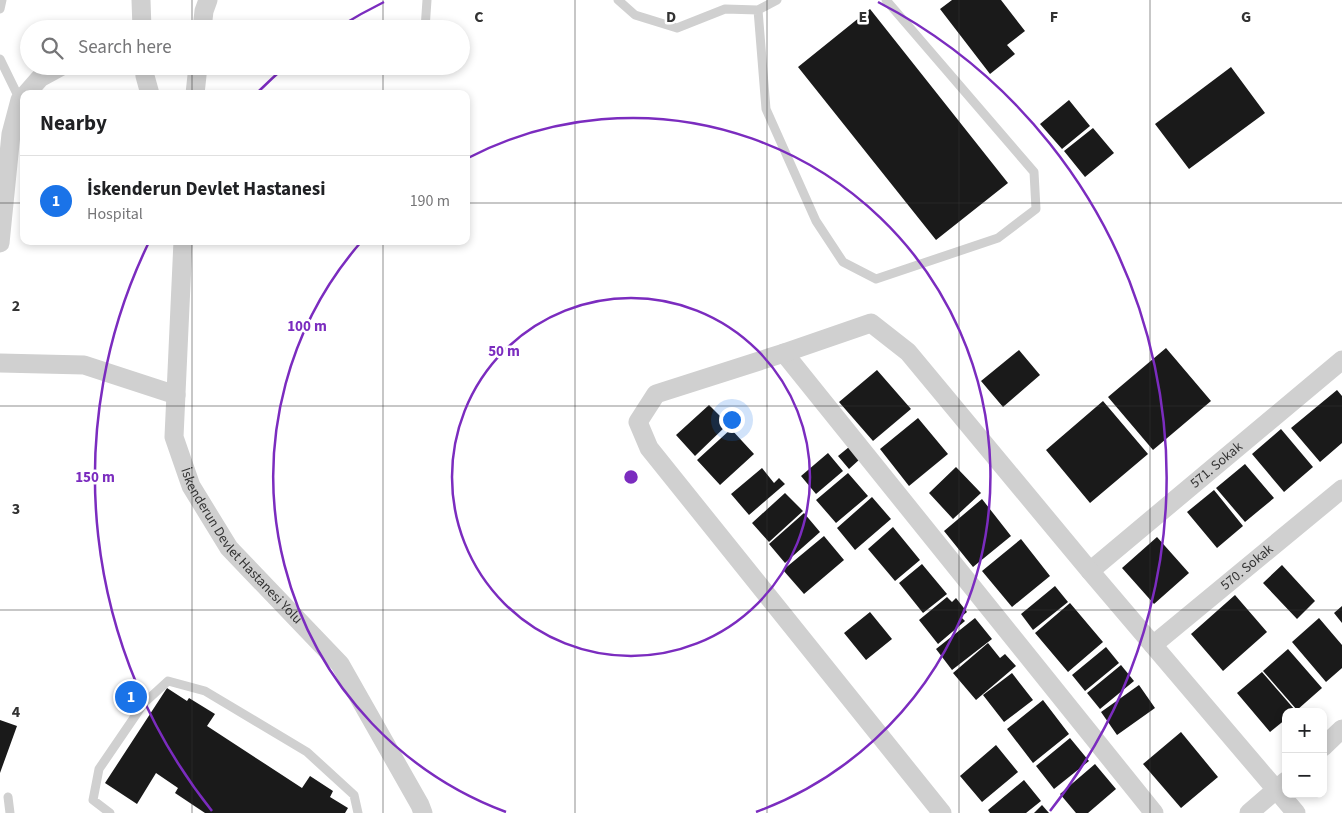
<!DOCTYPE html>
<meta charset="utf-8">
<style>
:root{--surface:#fff;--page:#f2f2f2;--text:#202124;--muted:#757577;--line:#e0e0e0;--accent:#1a73e8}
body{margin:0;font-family:"Source Sans 3",sans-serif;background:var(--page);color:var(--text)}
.controls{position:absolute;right:15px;bottom:15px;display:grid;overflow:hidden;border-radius:10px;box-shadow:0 2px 8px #0003}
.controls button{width:45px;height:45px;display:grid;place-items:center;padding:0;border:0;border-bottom:1px solid var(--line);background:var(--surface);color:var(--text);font:25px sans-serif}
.you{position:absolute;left:731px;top:419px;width:18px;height:18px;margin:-12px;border:4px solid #fff;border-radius:50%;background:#1a73e8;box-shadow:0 0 0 8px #1a73e833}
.badge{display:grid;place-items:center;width:32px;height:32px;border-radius:50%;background:var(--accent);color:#fff;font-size:16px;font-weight:700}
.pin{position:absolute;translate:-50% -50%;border:2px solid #fff;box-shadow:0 1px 5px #0006}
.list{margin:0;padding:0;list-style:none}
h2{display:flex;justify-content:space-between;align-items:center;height:65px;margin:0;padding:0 20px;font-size:21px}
h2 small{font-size:16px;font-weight:400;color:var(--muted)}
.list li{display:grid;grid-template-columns:32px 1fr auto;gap:15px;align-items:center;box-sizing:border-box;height:90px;padding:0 20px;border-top:1px solid var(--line)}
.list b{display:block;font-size:19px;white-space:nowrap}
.list p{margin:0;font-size:16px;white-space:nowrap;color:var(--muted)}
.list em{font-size:16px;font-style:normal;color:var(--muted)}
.icon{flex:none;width:28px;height:28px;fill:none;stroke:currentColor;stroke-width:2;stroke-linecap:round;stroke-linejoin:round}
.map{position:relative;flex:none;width:1342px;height:813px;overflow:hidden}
.search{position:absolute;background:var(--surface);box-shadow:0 2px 8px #0003;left:20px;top:20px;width:450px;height:55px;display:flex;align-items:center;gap:12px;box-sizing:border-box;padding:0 18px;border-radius:28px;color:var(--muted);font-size:19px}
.panel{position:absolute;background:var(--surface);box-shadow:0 2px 8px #0003;left:20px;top:90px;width:450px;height:155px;border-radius:10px}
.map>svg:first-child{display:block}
.building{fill:#1a1a1a}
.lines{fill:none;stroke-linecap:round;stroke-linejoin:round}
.lane{stroke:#d0d0d0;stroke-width:9}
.street{stroke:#d0d0d0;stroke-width:19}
.grid{fill:none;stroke:#333;stroke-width:1;stroke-opacity:0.55}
.ring{fill:none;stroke:#7b2cbf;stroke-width:2.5}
.labels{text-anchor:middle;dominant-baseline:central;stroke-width:5;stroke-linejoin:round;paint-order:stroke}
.street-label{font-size:14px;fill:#333;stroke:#fff}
.grid-label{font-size:16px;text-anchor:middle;font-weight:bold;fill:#333;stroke:#fff;stroke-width:5;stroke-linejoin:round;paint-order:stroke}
.centre{fill:#7b2cbf;stroke:#fff;stroke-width:2.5}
.ring-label{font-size:15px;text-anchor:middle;font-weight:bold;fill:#7b2cbf;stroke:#fff;stroke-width:5;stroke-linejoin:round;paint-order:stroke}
</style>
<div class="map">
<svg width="1342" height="813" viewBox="0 0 1342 813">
<rect width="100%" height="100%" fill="#fff"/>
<path class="building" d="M952 0H1001L1025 31 1007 45 1015 54 990 74 940 9Z
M870 9 1008 183 936 240 798 67Z
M1231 67 1265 113 1189 169 1155 124Z
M1069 100 1090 126 1062 149 1040 124Z
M1093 128 1114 153 1085 177 1064 151Z
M1166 348 1211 401 1153 450 1108 397Z
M1019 350 1040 375 1003 407 981 381Z
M877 370 911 409 873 441 839 402Z
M1337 390 1342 396V443L1320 462 1291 428Z
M1103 401 1148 454 1090 503 1046 450Z
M709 405 728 424 695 456 676 435Z
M918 418 948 454 909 486 880 449Z
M731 429 754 454 720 485 697 460Z
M1281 429 1313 467 1284 492 1252 454Z
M849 447 860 459 849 469 838 456Z
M828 453 843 471 816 494 801 476Z
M1245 464 1274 498 1245 522 1216 488Z
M956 467 981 493 953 519 929 493Z
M762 468 774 483 779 478 785 484 749 515 731 494Z
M848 473 868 496 836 523 816 500Z
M1214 490 1243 526 1217 548 1187 512Z
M785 493 803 511 769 542 752 523Z
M872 497 891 519 855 550 837 528Z
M982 499 1011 536 973 567 944 531Z
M804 513 820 532 785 563 769 544Z
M893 527 920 560 895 581 868 549Z
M824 536 844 560 804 594 783 570Z
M1157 537 1189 573 1154 604 1122 568Z
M1021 539 1050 576 1012 607 982 571Z
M922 564 947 594 923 613 899 583Z
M1282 565 1315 601 1297 619 1263 583Z
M1055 586 1068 602 1033 630 1021 614Z
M1235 595 1267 632 1223 671 1191 634Z
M947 597 952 602 956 598 967 612 961 617 965 621 938 644 919 620Z
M1070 603 1103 642 1068 672 1035 633Z
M1342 606V623L1334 613Z
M870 612 892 639 866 660 844 633Z
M975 618 992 639 952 670 936 649Z
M1319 618 1342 645V668L1326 682 1292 642Z
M988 643 1000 658 1005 654 1016 666 976 700 953 673Z
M1106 647 1119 663 1085 691 1072 675Z
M1288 649 1322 688 1297 710 1263 671Z
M1121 665 1134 681 1100 709 1087 693Z
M1262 672 1295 710 1286 712V719L1270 732 1237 693Z
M1012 673 1033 700 1004 722 983 695Z
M1139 685 1155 708 1117 735 1101 712Z
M167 688 187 701 189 698 215 714 207 726 302 788 310 776 333 791 330 797 348 808 345 813H205L175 793 178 788 156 773 137 804 105 783Z
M1043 700 1069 734 1033 763 1007 729Z
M0 720 17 726 0 773Z
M1181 732 1218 777 1181 808 1143 764Z
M1070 738 1089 761 1054 789 1036 766Z
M996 745 1018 772 982 802 960 776Z
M1095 764 1116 789 1088 813H1076L1060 794Z
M1024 780 1041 801 1026 813H990L988 810Z
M1042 805 1049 813H1034Z"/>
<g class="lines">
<path class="lane" d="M618 0 635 15 677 28 725 9 758 10 777 0
M0 9 2 0
M758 10 766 109 816 221 843 262 876 279 998 238 1036 209 1034 172 886 0
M425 29 427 0
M0 59 20 100
M8 797 10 813
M110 813 93 800 99 769 144 703 168 681 205 691 307 752 354 795 358 813"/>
<g class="street">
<path d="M141 0 142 29"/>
<path d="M202 29 204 11 208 0"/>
<path d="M144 66 145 76 150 94"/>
<path d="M26 94 40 78 62 66"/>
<path d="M195 94 198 66"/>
<path id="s1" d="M183 241 174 437 191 486 229 548 340 664 420 805 423 813"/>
<path d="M0 243 11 134 20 100 24 96"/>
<path d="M784 353 1154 813"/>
<path d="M0 363 84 365 176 395"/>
<path id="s2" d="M1090 571 1342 360"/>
<path id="s3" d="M1153 645 1342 489"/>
<path d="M1323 747 1342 729"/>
<path d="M942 813 649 448 638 422 656 394 784 353 871 323 908 352 1090 571 1296 813"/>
<path d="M1249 813 1286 781"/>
</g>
</g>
<path class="grid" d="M192 0V29M383 0V29M575 0V813M767 0V813M959 0V813M1150 0V813M192 66V94M383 66V94M0 203H24M466 203H1342M192 241V813M383 241V813M0 406H1342M0 610H1342"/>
<g class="ring">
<circle cx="631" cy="477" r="179"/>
<path d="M506 812A358 358 0 0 1 361 242M468 158A358 358 0 1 1 756 812"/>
<path d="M212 811A536 536 0 0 1 149 242M259 91A536 536 0 0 1 286 66M339 27A536 536 0 0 1 384 2M878 2A536 536 0 0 1 1050 811"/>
</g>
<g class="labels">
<g class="street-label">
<text stroke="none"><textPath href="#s2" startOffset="165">571. Sokak</textPath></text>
<text stroke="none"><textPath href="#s1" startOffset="326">İskenderun Devlet Hastanesi Yolu</textPath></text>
<text stroke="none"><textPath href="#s3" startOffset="122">570. Sokak</textPath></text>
</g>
</g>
<g class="grid-label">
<text x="479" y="22">C</text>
<text x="671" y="22">D</text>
<text x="863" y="22">E</text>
<text x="1054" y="22">F</text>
<text x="1246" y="22">G</text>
<text x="16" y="311">2</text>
<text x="16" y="514">3</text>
<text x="16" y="717">4</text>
</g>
<circle cx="631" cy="477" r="8" class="centre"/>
<g class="ring-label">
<text x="307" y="331">100 m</text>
<text x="504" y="356">50 m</text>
<text x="95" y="482">150 m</text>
</g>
</svg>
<div class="controls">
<button>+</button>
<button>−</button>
</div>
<div class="you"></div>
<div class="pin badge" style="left:131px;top:697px">1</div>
<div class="search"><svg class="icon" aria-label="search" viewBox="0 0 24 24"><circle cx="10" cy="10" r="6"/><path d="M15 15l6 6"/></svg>Search here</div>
<section class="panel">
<h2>Nearby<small></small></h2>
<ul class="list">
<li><span class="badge">1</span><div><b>İskenderun Devlet Hastanesi</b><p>Hospital</p></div><em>190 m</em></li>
</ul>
</section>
</div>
